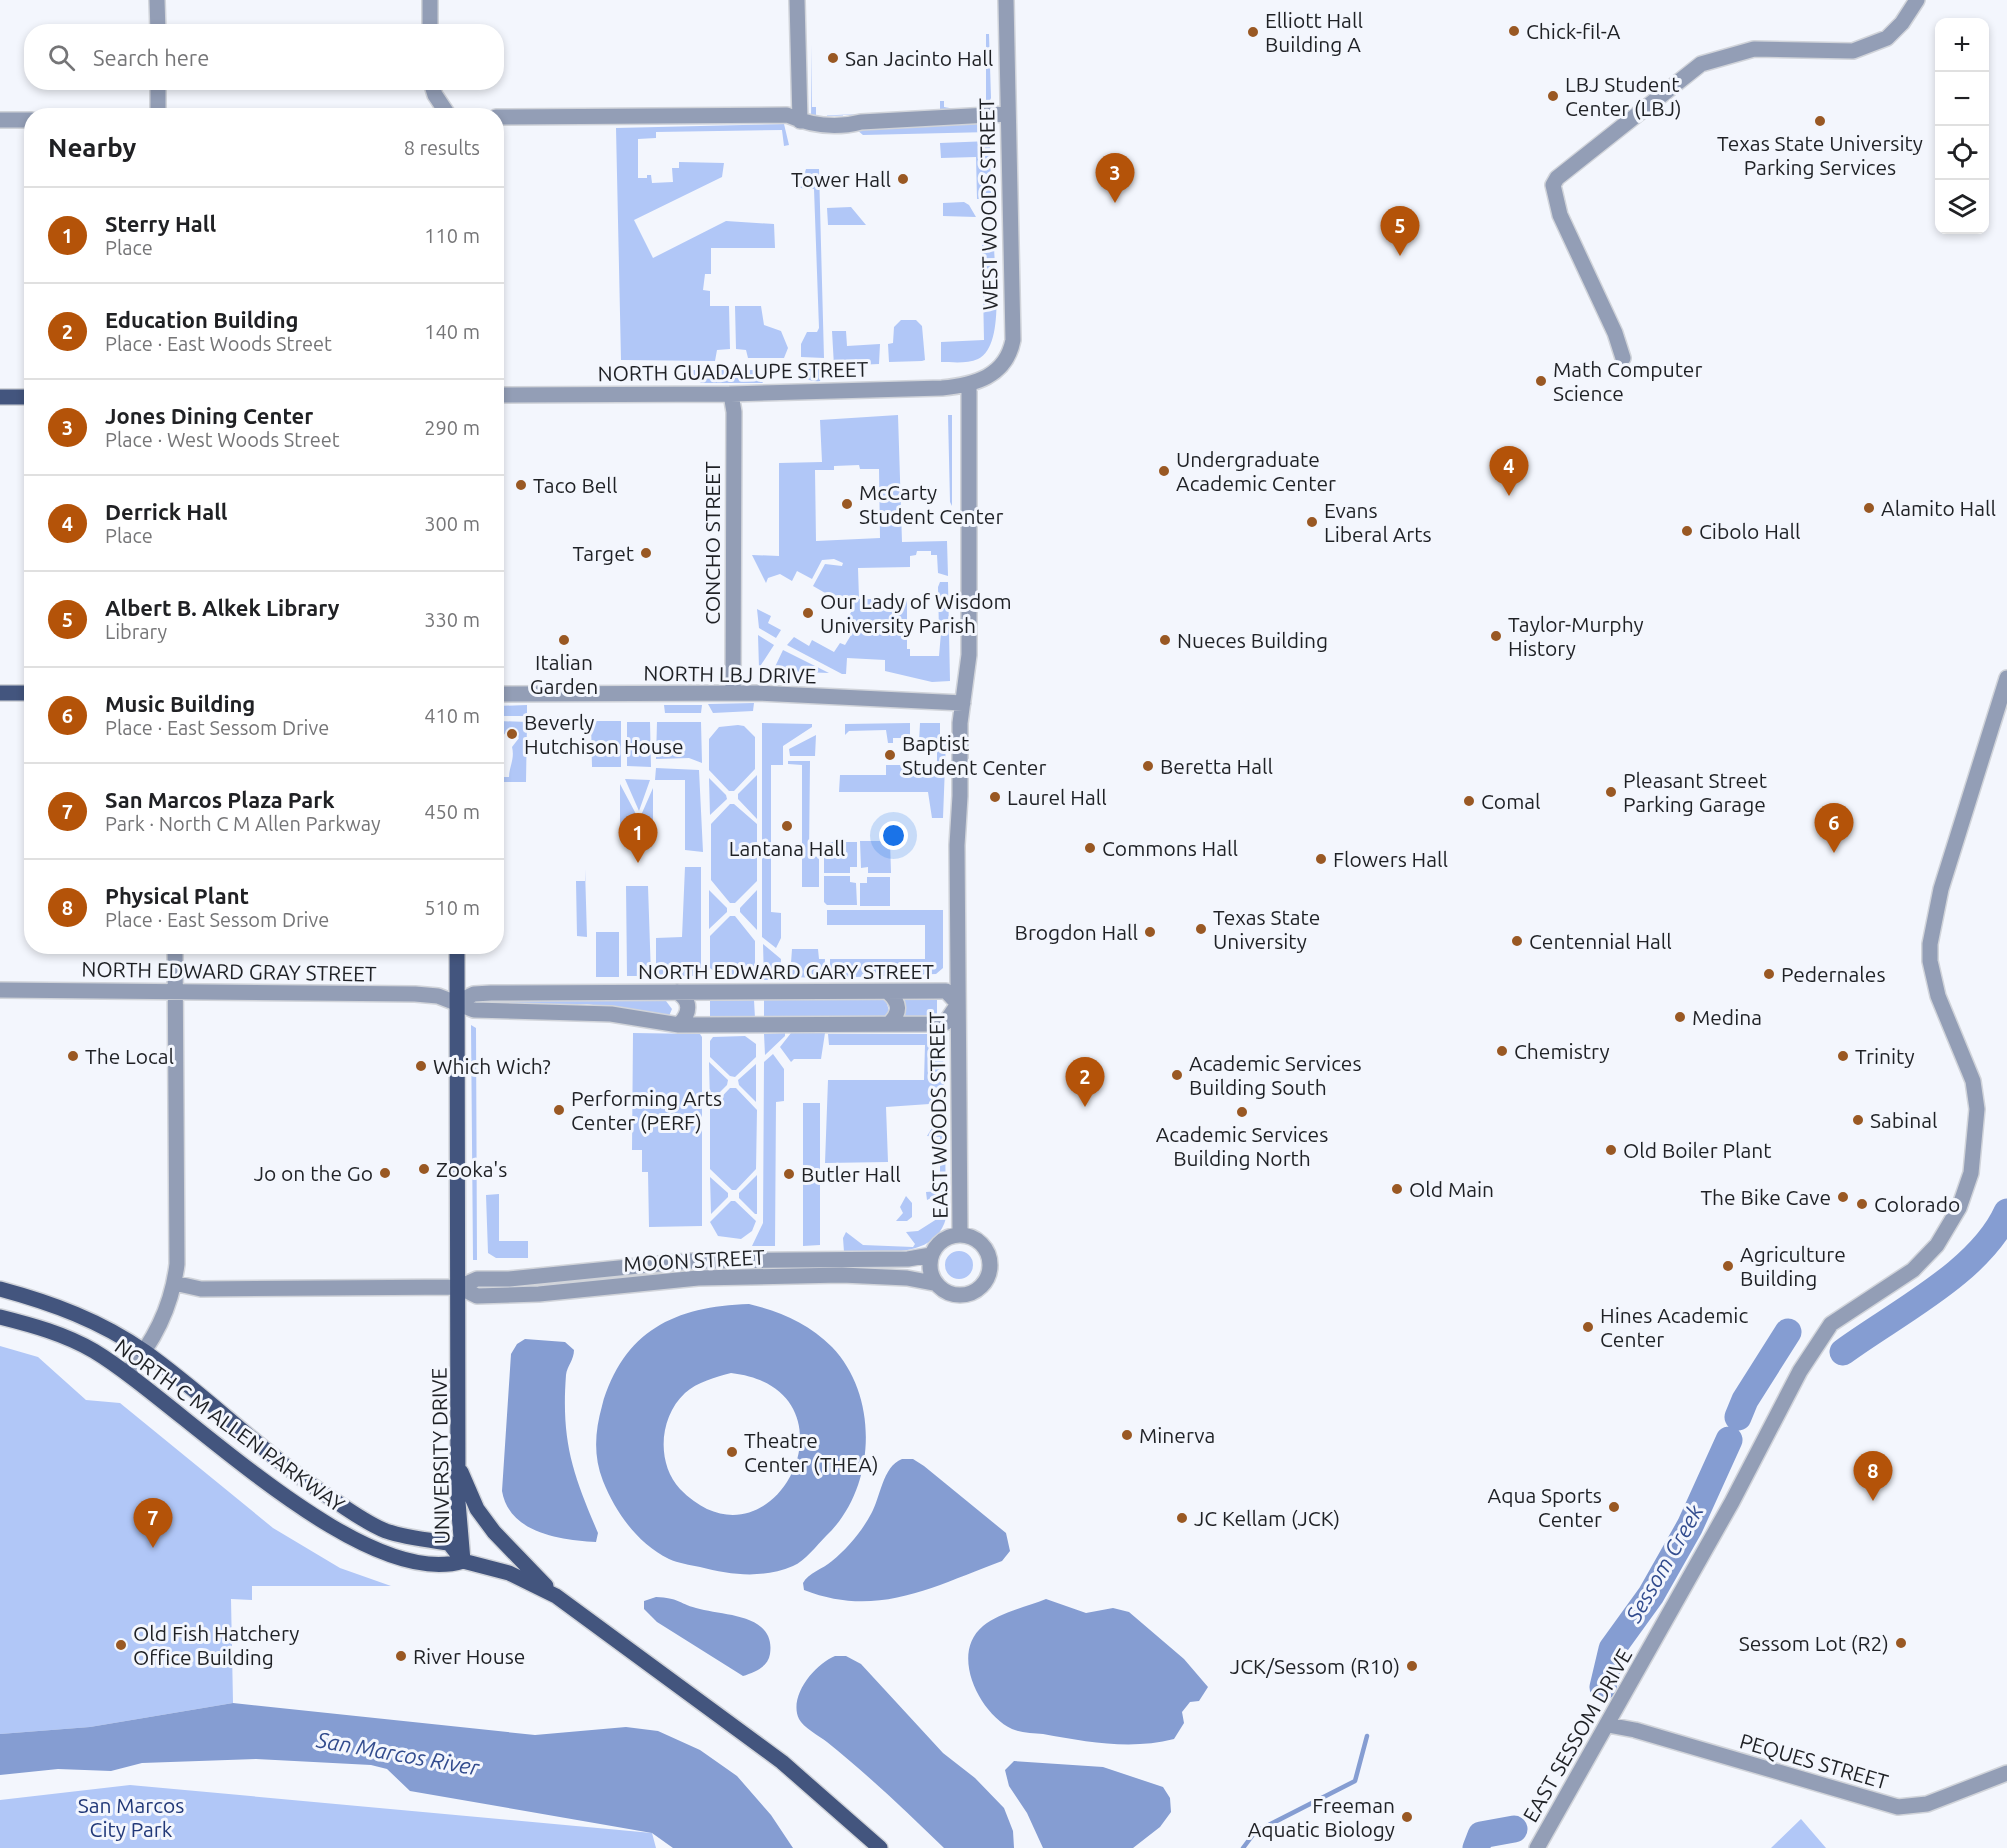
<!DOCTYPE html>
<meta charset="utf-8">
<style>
:root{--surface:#fff;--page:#f2f2f2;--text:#202124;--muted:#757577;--line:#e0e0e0;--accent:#b45309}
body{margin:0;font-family:Ubuntu,sans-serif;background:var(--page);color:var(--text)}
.controls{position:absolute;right:18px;top:18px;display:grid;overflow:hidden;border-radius:12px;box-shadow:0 3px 9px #0003}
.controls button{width:54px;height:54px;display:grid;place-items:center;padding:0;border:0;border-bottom:2px solid var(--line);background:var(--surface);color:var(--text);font:30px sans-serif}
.you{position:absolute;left:894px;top:836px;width:21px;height:21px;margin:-15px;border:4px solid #fff;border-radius:50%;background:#1a73e8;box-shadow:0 0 0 9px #1a73e833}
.badge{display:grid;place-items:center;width:39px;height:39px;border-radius:50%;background:var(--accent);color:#fff;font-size:20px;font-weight:700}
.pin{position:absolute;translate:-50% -50px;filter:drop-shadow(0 2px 3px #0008)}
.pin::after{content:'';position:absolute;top:32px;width:21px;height:18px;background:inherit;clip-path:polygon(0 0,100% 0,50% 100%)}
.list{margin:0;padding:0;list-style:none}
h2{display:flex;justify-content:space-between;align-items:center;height:78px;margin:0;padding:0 24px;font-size:26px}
h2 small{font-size:20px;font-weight:400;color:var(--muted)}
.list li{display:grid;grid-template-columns:39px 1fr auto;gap:18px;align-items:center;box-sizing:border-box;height:96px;padding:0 24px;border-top:2px solid var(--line)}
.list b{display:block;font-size:22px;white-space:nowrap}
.list p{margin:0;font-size:20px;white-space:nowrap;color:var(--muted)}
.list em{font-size:20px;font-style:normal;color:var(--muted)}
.icon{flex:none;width:33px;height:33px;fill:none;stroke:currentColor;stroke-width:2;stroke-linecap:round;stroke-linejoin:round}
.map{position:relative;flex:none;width:2007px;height:1848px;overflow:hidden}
.search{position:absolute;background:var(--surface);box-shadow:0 3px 9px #0003;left:24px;top:24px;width:480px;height:66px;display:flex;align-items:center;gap:15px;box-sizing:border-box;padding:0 21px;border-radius:24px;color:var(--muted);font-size:22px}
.panel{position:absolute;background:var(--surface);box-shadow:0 3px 9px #0003;left:24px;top:108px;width:480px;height:846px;border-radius:24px}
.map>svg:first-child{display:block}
.green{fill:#b1c7f7;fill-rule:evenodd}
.water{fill:#859dd2;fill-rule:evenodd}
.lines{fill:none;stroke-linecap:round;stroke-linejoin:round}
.stream{stroke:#859dd2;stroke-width:4.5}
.river{stroke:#859dd2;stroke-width:27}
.minor-casing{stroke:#d1d4da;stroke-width:18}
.major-casing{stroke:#d1d4da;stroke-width:18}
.minor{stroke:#939eb6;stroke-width:15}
.major{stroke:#43557e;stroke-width:15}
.poi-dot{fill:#995823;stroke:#f3f6fd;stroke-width:2}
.labels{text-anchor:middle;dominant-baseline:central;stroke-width:6;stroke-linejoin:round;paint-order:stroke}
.poi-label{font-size:21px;fill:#1f2125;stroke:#f3f6fd;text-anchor:start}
.street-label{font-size:21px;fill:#1f2125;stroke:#f3f6fd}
.park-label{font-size:21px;fill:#213878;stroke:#f3f6fd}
.water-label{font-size:22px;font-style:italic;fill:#324c8e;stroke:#f3f6fd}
</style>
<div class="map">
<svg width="2007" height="1848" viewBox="0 0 2007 1848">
<rect width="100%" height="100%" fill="#f3f6fd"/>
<path class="green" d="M986 34H989L991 98 987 107 976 108 986 106Z
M812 44V107H816V116L940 110V101H944V107L955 109 940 112 811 116Z
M990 123V132L863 135 857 130 863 126Z
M784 124 789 145 784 146 782 130 656 132V138L638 139V178H647V175H651L652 183 673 182 672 168H679V162L724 163 722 177 634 220 653 258 726 221 774 224 775 248H711V274H705L703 290 710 291V306H729L730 349 717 350 715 361 621 360 616 128Z
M990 141 991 198 977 199 976 157 941 158 940 143Z
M806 169H819L824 358 801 357V344L807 332H817L819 328 814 189 800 188Z
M964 202 969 205 976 217 943 216V203Z
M851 207 866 225H828L827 208Z
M982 241 994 244C994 270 1006 346 978 359 967 364 952 362 941 362V342L984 340Z
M735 306H761L764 325 781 331 788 348 784 358H748L746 350 736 349Z
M901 320H916L922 326 925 360 922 361 889 362 888 344 893 343 894 327Z
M832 331H846L847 346 880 344 879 364 834 366Z
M800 369H824L820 381C810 382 804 379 800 369Z
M690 370H754L763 383H701Z
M898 415 902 542 947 541 948 576 938 573 937 555H931V551H917L916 555 910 556V567L858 568 859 599H907V649H910V656H939L941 633 939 632 938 587 940 582H948L950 681 932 682 885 671V660L847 658 846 674H842L787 645 794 637 809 646 812 640 834 652 840 643 845 645 857 625 847 619 853 609 813 586 825 564 842 566 843 563 834 559 822 560 812 579 797 571 792 581 780 574 768 578 766 583 752 555 779 556V463L822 462 820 420ZM859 465 860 469H879L880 538 816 541 815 470H834V466Z
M948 415H952V506L950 502Z
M757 609 771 616 768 623 781 630 776 638 759 628Z
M758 635 774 645 759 668Z
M783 650 829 673 773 671Z
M754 703 753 711 713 713 708 704Z
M527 705V716H497V706Z
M664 705H702L701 713H665Z
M499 721 527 722 526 782H497V777H509C509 767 515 759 512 747L519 738 509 729 502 737Z
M591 721H621V767H592Z
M627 722H650L651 767 627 766Z
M657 722H701L702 763 689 758 656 759Z
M762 723 812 724V727L783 746V765H771V912L781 913V938L776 948 762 937Z
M910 723V738H893V743H888L886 730 849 731 845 735V724Z
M920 723H940V741L946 740 943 818H932L928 792H839L840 775H886V765H937V742H919Z
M738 725 744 726 755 737V769L734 791H729L709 770V739L719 727Z
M816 735 815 756H790L789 749Z
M788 761H810L809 856 819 857V887H802V765L788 764Z
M656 768 699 770 703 852 685 850V780H655Z
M757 775V819L738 799V794Z
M709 778 726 795 727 799 710 815Z
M625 779 650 780 639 811Z
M620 784 636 814 635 835 620 836Z
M653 788V836H642V813Z
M730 804H734L757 824V881L735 903H730L711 880V824Z
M860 841H890L891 873H868V867L861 868Z
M828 842H857V867H850V873H824V847Z
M685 867H701V976H656V938L682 937Z
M585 869 587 937 577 936 576 881H585Z
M824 876H850V882L856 883 857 905H827L824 902Z
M867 877H890V906H860V883H867Z
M626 886H648L651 976H627Z
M709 890 727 908V912L709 929Z
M757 890V930L740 912V908Z
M827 910H943V968L936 974 830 978V959H925V925H827Z
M730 916H735L755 941V968L746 977 720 976 710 968V936Z
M596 932H619V977H596Z
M763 944 781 959 780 980H764Z
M792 949H818L819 959H825L824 978 790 977Z
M905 999H937V1017L905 1016Z
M501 1000 666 1001 672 1009 669 1016H661L587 1004 500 1005Z
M754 1000 755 1018H710V1001Z
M764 1000H886L889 1011 884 1017H764Z
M471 1025 476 1028 477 1260H473Z
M633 1033 700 1034 702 1037V1226L649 1227 648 1172H642V1150H632Z
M785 1033V1036L765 1055 764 1034Z
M791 1033H825L821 1059H794L791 1062 780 1047Z
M828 1034H928L943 1045 944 1103 886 1107 888 1162 825 1163 828 1080H924L925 1045H829Z
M745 1036 756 1044V1057L735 1077 730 1076 710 1057V1041L713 1037Z
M773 1054 784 1069V1101L776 1102 775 1246H752L763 1223 764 1062Z
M709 1062 728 1080 727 1085 710 1102Z
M756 1064V1102L739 1085 738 1080Z
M730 1088H736L757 1110 756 1169 736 1190H732L710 1169V1109Z
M803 1103H820V1245L803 1246Z
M932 1128H945L946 1218C935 1261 877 1251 844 1252L843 1238 846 1232 863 1245 913 1247 915 1244 906 1232 918 1231 940 1217V1201L937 1195 927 1200 926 1192 940 1191V1137L927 1136Z
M757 1175V1214H755L739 1198V1193Z
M710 1177 728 1193V1197L711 1214Z
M499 1194V1241H528V1258H496L488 1253 486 1195Z
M906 1196 912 1203V1217L907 1221H896L903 1213 900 1207Z
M731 1201H735L756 1221 752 1231 741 1239 718 1236 710 1222Z
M945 1265a14 14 0 1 1 28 0a14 14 0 1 1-28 0Z
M0 1346 38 1357 86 1400 120 1403 273 1528 340 1568 391 1586H252V1600L231 1599 233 1703 90 1727 0 1734Z
M130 1785 652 1833 656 1848H0V1800Z
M1801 1819 1826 1848H1771Z"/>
<path class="water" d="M749 1304C781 1312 808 1323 832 1347 880 1397 876 1489 826 1536 817 1545 805 1561 793 1566 762 1579 731 1575 700 1567 690 1565 678 1563 669 1559 637 1543 616 1513 603 1481 593 1456 595 1431 602 1406 623 1331 675 1306 749 1304ZM731 1373C869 1389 773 1584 680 1489 656 1463 659 1417 685 1393 697 1382 716 1377 731 1373Z
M525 1339 565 1342 574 1350C574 1360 567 1366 566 1375 561 1442 573 1474 598 1533L596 1542C560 1540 509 1533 502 1491L511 1354 517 1344Z
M902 1459H913L924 1466 1006 1533 1010 1551 1002 1561C934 1586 878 1619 804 1590L803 1583C808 1573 823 1569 832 1561 847 1549 862 1531 871 1514 881 1497 882 1467 902 1459Z
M656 1597C679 1598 678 1603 696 1608 723 1616 776 1613 770 1654 768 1667 755 1672 743 1676L657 1622 644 1609V1601Z
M1046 1599 1086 1613 1113 1608 1129 1612 1184 1659 1208 1687 1199 1701 1190 1702 1182 1712 1184 1723 1174 1739C1131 1750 1087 1742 1043 1734 1034 1733 1021 1733 1012 1729 980 1714 949 1654 983 1626 999 1613 1026 1607 1046 1599Z
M835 1656H846L861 1664 943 1753 975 1778 1004 1808 1013 1831 1014 1848H944C906 1811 868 1775 827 1742 819 1736 803 1727 799 1719 788 1696 815 1664 835 1656Z
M233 1703 535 1735 626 1727 658 1731 700 1750 737 1776 771 1815 793 1848H673L652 1833 410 1791 387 1769 371 1765 256 1759 142 1763 111 1771 58 1769 0 1775V1734L90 1727Z
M1014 1761 1103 1767 1163 1787 1170 1798 1171 1812 1160 1827 1133 1848H1043L1027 1813 1009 1786 1005 1770Z"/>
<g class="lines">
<path class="stream" d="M1243 1848 1255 1832 1355 1781 1367 1736"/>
<path class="river" d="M1843 1352C1896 1313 1980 1272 2007 1212
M1738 1417 1745 1400 1788 1332
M1603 1687 1612 1649 1651 1595 1690 1526 1729 1440
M1476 1848 1481 1835 1514 1829"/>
<defs>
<path id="minor" d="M157 0 158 32
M430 0V32
M797 0 800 121
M158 82V116
M431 82 435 95 449 116
M496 117 787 115C812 126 835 129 861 122L1007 114
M0 120H32
M1623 358 1615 333 1560 215 1553 185 1557 178 1701 64 1754 49 1853 51 1887 38 1902 23 1917 0
M731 394 734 412 733 693
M496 395 731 394 942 388C974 385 1006 377 1013 340L1006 0
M496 694 759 693 963 703
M0 990 415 994 438 996 474 1010 611 1014 679 1025 942 1024 945 1023 958 1004
M677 992C692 1001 690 1013 679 1025
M888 992C900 1003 901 1012 889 1024
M457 1002 474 994 491 993 942 991H946L958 1004
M960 1234 957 845 960 796V723L969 655V384
M930 1265a30 30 0 1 1 60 0a30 30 0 1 1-60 0Z
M174 1283 201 1289 459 1287 477 1279H509L689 1261 908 1259 931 1255
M459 1287 477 1296 539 1294 698 1278 842 1275 907 1278 933 1283
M127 1373C155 1341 172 1306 177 1264L175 946
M1608 1725 1635 1730 1898 1807 1927 1804 2007 1773
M1537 1848 1732 1502 1800 1371 1831 1324 1913 1270 1937 1245 1959 1208 1971 1173 1977 1109 1973 1081 1938 996 1930 961V944L1941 889 2007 678"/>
<path id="major" d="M0 397H32
M0 693H32
M457 946 458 1502 463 1561
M0 1289C52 1303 101 1321 145 1352 211 1399 267 1458 335 1501 352 1512 368 1524 386 1531 406 1538 428 1540 449 1543L463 1561
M0 1317C32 1325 65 1334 94 1351 179 1402 362 1593 463 1561
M461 1472 477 1509 494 1532 546 1586
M463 1561 509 1573 556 1596 782 1762 880 1848"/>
</defs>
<use href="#minor" class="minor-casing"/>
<use href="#major" class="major-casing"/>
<use href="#minor" class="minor"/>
<use href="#major" class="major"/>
</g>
<g class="poi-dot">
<circle cx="1514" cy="31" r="6"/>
<circle cx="1253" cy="32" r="6"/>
<circle cx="833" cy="58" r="6"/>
<circle cx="1553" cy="96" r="6"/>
<circle cx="1820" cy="121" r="6"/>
<circle cx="903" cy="179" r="6"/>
<circle cx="1541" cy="381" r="6"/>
<circle cx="1164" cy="471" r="6"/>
<circle cx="521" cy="485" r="6"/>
<circle cx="847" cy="504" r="6"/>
<circle cx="1869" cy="508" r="6"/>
<circle cx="1312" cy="522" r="6"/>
<circle cx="1687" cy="531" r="6"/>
<circle cx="646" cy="553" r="6"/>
<circle cx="808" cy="613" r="6"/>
<circle cx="1496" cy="636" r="6"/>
<circle cx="564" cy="640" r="6"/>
<circle cx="1165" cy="640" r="6"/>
<circle cx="512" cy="734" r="6"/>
<circle cx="890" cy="755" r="6"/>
<circle cx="1148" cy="766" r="6"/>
<circle cx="1611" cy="792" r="6"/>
<circle cx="995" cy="797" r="6"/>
<circle cx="1469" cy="801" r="6"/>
<circle cx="787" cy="826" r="6"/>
<circle cx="1090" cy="848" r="6"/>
<circle cx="1321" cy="859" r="6"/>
<circle cx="1201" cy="929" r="6"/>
<circle cx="1150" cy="932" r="6"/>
<circle cx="1517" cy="941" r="6"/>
<circle cx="1769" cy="974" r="6"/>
<circle cx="1680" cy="1017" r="6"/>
<circle cx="1502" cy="1051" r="6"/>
<circle cx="73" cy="1056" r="6"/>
<circle cx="1843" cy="1056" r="6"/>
<circle cx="421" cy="1066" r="6"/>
<circle cx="1177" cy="1075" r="6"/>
<circle cx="559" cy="1110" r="6"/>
<circle cx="1242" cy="1112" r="6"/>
<circle cx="1858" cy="1120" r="6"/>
<circle cx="1611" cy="1150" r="6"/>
<circle cx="424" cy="1169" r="6"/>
<circle cx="385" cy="1173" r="6"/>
<circle cx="789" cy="1174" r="6"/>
<circle cx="1397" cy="1189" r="6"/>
<circle cx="1843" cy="1197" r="6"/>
<circle cx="1862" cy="1204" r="6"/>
<circle cx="1728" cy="1266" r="6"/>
<circle cx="1588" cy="1327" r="6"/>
<circle cx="1127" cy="1435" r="6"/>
<circle cx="732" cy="1452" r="6"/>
<circle cx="1614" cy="1507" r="6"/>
<circle cx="1182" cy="1518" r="6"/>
<circle cx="1901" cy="1643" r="6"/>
<circle cx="121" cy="1645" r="6"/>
<circle cx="401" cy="1656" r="6"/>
<circle cx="1412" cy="1666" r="6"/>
<circle cx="1407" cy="1817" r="6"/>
</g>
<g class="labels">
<g class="poi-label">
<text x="1265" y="20">Elliott Hall<tspan x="1265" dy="24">Building A</tspan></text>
<text x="1526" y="31">Chick-fil-A</text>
<text x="845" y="58">San Jacinto Hall</text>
<text x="1565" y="84">LBJ Student<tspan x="1565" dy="24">Center (LBJ)</tspan></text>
<text x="1820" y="143" text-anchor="middle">Texas State University<tspan x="1820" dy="24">Parking Services</tspan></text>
<text x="891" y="179" text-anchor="end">Tower Hall</text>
<text x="1553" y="369">Math Computer<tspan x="1553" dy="24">Science</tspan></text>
<text x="1176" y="459">Undergraduate<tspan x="1176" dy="24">Academic Center</tspan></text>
<text x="533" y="485">Taco Bell</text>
<text x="859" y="492">McCarty<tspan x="859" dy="24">Student Center</tspan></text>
<text x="1881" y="508">Alamito Hall</text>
<text x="1324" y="510">Evans<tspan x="1324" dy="24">Liberal Arts</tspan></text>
<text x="1699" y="531">Cibolo Hall</text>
<text x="634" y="553" text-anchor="end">Target</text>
<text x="820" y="601">Our Lady of Wisdom<tspan x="820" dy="24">University Parish</tspan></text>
<text x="1508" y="624">Taylor-Murphy<tspan x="1508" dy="24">History</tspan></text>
<text x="1177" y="640">Nueces Building</text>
<text x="564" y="662" text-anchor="middle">Italian<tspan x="564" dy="24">Garden</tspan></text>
<text x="524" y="722">Beverly<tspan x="524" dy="24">Hutchison House</tspan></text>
<text x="902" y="743">Baptist<tspan x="902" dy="24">Student Center</tspan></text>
<text x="1160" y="766">Beretta Hall</text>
<text x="1623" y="780">Pleasant Street<tspan x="1623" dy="24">Parking Garage</tspan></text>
<text x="1007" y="797">Laurel Hall</text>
<text x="1481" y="801">Comal</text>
<text x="787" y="848" text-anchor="middle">Lantana Hall</text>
<text x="1102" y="848">Commons Hall</text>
<text x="1333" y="859">Flowers Hall</text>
<text x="1213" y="917">Texas State<tspan x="1213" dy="24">University</tspan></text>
<text x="1138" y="932" text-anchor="end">Brogdon Hall</text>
<text x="1529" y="941">Centennial Hall</text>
<text x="1781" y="974">Pedernales</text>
<text x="1692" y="1017">Medina</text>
<text x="1514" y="1051">Chemistry</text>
<text x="85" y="1056">The Local</text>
<text x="1855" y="1056">Trinity</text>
<text x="1189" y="1063">Academic Services<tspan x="1189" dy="24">Building South</tspan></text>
<text x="433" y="1066">Which Wich?</text>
<text x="571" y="1098">Performing Arts<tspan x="571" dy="24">Center (PERF)</tspan></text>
<text x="1870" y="1120">Sabinal</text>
<text x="1242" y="1134" text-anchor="middle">Academic Services<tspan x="1242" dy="24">Building North</tspan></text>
<text x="1623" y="1150">Old Boiler Plant</text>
<text x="436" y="1169">Zooka's</text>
<text x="373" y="1173" text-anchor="end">Jo on the Go</text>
<text x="801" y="1174">Butler Hall</text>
<text x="1409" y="1189">Old Main</text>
<text x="1831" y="1197" text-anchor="end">The Bike Cave</text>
<text x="1874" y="1204">Colorado</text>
<text x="1740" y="1254">Agriculture<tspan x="1740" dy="24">Building</tspan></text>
<text x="1600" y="1315">Hines Academic<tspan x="1600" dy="24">Center</tspan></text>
<text x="1139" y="1435">Minerva</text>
<text x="744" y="1440">Theatre<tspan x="744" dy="24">Center (THEA)</tspan></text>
<text x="1602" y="1495" text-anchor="end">Aqua Sports<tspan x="1602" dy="24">Center</tspan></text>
<text x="1194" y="1518">JC Kellam (JCK)</text>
<text x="133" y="1633">Old Fish Hatchery<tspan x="133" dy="24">Office Building</tspan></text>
<text x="1889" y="1643" text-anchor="end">Sessom Lot (R2)</text>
<text x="413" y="1656">River House</text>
<text x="1400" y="1666" text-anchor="end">JCK/Sessom (R10)</text>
<text x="1395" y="1805" text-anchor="end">Freeman<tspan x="1395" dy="24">Aquatic Biology</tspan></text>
</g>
<g class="street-label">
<text transform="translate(988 204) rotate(-91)">WEST WOODS STREET</text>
<text transform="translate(733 371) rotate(-1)">NORTH GUADALUPE STREET</text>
<text transform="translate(712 543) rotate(-90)">CONCHO STREET</text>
<text transform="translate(730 674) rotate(1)">NORTH LBJ DRIVE</text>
<text transform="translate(229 971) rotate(1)">NORTH EDWARD GRAY STREET</text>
<text x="786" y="971">NORTH EDWARD GARY STREET</text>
<text transform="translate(938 1115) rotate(-91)">EAST WOODS STREET</text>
<text transform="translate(694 1260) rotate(-3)">MOON STREET</text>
<text transform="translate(230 1425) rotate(36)">NORTH C M ALLEN PARKWAY</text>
<text transform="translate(440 1456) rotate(-91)">UNIVERSITY DRIVE</text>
<text transform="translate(1577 1735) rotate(-60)">EAST SESSOM DRIVE</text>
<text transform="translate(1814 1761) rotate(16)">PEQUES STREET</text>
</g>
<g class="park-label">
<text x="131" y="1805">San Marcos<tspan x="131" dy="24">City Park</tspan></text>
</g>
<g class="water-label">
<text transform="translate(1664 1563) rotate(-60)">Sessom Creek</text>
<text transform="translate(398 1753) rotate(10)">San Marcos River</text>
</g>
</g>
</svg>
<div class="controls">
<button>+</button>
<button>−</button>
<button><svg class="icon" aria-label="locate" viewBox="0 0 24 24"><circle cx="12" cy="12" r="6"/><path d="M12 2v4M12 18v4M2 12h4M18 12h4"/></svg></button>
<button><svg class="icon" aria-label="layers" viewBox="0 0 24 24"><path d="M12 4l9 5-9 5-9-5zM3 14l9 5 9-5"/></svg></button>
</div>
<div class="you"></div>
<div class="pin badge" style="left:638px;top:863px">1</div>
<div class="pin badge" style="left:1085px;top:1107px">2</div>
<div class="pin badge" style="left:1115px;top:203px">3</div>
<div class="pin badge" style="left:1509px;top:496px">4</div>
<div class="pin badge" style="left:1400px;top:256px">5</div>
<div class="pin badge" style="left:1834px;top:853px">6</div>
<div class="pin badge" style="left:153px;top:1548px">7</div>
<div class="pin badge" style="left:1873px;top:1501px">8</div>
<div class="search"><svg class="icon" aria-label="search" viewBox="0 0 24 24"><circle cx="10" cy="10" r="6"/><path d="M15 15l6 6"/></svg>Search here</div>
<section class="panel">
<h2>Nearby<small>8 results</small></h2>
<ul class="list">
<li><span class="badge">1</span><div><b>Sterry Hall</b><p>Place</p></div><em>110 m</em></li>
<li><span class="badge">2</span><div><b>Education Building</b><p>Place · East Woods Street</p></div><em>140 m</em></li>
<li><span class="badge">3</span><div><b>Jones Dining Center</b><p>Place · West Woods Street</p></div><em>290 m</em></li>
<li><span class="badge">4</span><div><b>Derrick Hall</b><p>Place</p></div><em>300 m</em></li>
<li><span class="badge">5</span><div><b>Albert B. Alkek Library</b><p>Library</p></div><em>330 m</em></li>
<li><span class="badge">6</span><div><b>Music Building</b><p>Place · East Sessom Drive</p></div><em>410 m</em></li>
<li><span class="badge">7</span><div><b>San Marcos Plaza Park</b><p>Park · North C M Allen Parkway</p></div><em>450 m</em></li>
<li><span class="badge">8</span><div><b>Physical Plant</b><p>Place · East Sessom Drive</p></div><em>510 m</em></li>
</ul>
</section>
</div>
